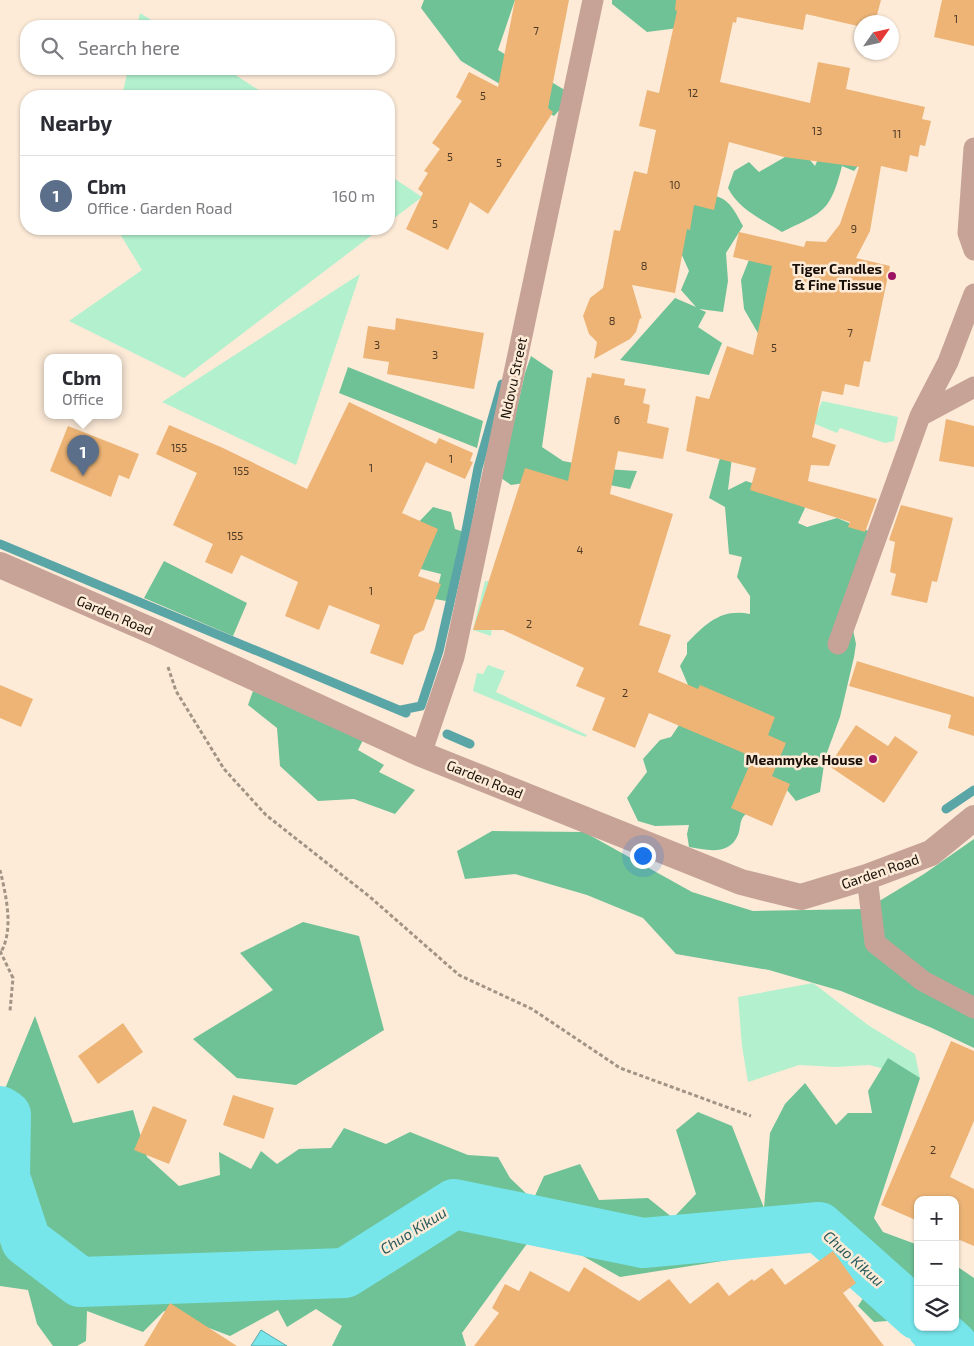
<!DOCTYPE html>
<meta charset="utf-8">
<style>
:root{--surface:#fff;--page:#f7f7f7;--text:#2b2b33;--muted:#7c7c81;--line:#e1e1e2;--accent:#111827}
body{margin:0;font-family:"Exo 2",sans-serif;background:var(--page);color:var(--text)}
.controls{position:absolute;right:15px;bottom:15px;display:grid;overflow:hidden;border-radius:10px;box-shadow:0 1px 4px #0004}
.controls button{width:45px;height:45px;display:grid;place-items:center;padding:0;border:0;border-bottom:1px solid var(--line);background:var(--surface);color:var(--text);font:25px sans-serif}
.compass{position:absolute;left:854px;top:15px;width:45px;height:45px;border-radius:50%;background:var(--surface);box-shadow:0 1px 4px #0004;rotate:56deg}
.you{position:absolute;left:642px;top:855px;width:18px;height:18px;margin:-12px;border:4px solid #fff;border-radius:50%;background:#1a73e8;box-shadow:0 0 0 8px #1a73e833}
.badge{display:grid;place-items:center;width:32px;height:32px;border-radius:50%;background:var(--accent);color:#fff;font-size:16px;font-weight:700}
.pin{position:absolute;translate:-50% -41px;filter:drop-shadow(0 1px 2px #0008)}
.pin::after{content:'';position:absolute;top:26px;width:18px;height:15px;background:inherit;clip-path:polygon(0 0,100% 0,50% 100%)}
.popup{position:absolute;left:44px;top:354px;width:78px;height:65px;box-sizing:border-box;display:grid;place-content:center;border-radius:10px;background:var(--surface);filter:drop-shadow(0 1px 4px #0005);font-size:16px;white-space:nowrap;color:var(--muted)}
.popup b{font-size:19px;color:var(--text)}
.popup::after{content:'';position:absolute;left:50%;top:100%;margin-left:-10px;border:10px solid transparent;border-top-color:var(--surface)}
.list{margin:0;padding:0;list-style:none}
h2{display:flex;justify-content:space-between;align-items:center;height:65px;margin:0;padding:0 20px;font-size:21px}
h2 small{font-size:16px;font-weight:400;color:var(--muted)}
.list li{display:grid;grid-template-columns:32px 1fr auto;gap:15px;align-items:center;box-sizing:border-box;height:80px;padding:0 20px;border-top:1px solid var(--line)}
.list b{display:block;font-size:19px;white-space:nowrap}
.list p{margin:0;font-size:16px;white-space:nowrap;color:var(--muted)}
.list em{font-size:16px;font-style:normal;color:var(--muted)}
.icon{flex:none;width:28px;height:28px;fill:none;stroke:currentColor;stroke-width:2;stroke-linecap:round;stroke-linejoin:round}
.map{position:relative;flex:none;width:974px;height:1346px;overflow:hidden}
.search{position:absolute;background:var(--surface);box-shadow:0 1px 4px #0004;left:20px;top:20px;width:375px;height:55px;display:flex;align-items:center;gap:12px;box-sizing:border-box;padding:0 18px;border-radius:20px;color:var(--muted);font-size:19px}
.panel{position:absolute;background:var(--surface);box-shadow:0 1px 4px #0004;left:20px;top:90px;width:375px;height:145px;border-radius:20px}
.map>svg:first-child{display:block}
.green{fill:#b3f0ce}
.forest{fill:#6fc196}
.water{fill:#76e6eb;stroke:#5aa6a7}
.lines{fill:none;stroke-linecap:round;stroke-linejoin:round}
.stream{stroke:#5aa6a7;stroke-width:9}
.river{stroke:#76e6eb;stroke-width:50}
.building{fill:#edb476}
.path{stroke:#a29485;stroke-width:3;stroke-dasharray:4 2.5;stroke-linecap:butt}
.minor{stroke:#c7a397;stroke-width:21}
.tertiary{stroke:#c7a397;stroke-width:26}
.poi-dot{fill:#9c1363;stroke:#fdebd8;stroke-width:2}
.labels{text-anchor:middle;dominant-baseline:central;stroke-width:5;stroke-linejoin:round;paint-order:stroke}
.number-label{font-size:11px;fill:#4d3924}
.poi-label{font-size:14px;font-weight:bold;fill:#181008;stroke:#fdebd8;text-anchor:end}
.street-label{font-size:14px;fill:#181008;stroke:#fdebd8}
.water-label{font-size:15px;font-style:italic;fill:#295b5c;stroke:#fdebd8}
</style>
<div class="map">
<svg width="974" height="1346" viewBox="0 0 974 1346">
<rect width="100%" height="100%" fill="#fdebd8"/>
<path class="green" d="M140 13 161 26H137Z
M128 69H226L268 96H122Z
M389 175 422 197 389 222Z
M117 229H380L184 378 69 321 142 270Z
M360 274 296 465 162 402Z
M822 401 898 417 894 441 885 443 840 428 837 433 813 423Z
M485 581 497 582 491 636 473 630Z
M488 665 505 671 496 692 587 735 585 737 473 691 477 673 483 674Z
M813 983 868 1025 915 1054 920 1078 869 1065 836 1067 799 1065 748 1082 742 1046 738 997Z"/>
<path class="forest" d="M424 0H515L498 50 573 95 554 116 461 61 421 8Z
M612 0H687L686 27 647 32 612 4Z
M875 144 854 171 842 166C830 213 823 212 782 232 762 219 739 210 728 188L734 171 749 162 759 172 785 157 805 154 815 166 824 145Z
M696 192C726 196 729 200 743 226L726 253 728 281 723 312 699 309 706 312 698 327 722 343 709 375 620 360 675 298 696 307 681 290 689 271 673 235Z
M754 247 786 268 759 335 744 309 741 280Z
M531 356 553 371 542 447 563 461 605 469 637 471 630 489 574 478 548 497 525 483 511 485 501 478 525 373Z
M348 367 483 421 477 448 339 393Z
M733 411V449L728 490 746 481 795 497 805 508 798 523 807 527 837 518 881 536 853 630 856 644 854 657 840 717 825 758 820 792 796 801 787 790C775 800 759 804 746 814 739 819 741 828 738 835 729 856 707 850 689 847L687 834 689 825 655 826 638 821 627 798 647 772 643 759 660 740 671 737 683 719 688 685 680 666 687 654V643C706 623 722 608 750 614V596L737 577 742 557 729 554 725 507 709 498Z
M433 507 451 512 455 529 476 536 446 601 435 599 441 574 405 565 400 542Z
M164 561 247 603 233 636 144 598Z
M253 691 364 738 358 750 384 765 379 772 415 790 395 814 354 799 318 801 280 766 277 728 248 705Z
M492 831 584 832 692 892 753 911 866 909 924 874 974 839V1048L932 1028 841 991 769 970 676 954 643 918 587 895 515 874 465 879 457 851Z
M303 922 359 936 384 1030 296 1085 237 1078 193 1039 273 990 240 953Z
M35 1016 73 1123 133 1110 147 1157 179 1186 220 1175 219 1152 251 1169 261 1151 277 1164 299 1149 331 1148 344 1128 386 1144 410 1132 468 1155 498 1157 510 1178 533 1200 544 1176 580 1164 599 1200 648 1198 673 1218 696 1194 676 1130 698 1112 732 1126 764 1208 770 1133 785 1104 805 1083 836 1125 848 1113H872L868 1091 888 1058 920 1078 874 1218 883 1232 918 1245V1327H955V1265L974 1278V1346H931L901 1320 874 1322 858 1306 869 1289 847 1260 817 1240 773 1253 620 1277 537 1230 462 1333 466 1346H332L342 1326 316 1309 287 1327 278 1310 230 1336 164 1311 143 1332 87 1311 86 1341 77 1346H53L37 1324 28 1290 0 1286V1101Z"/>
<path class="water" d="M261 1330 287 1346H251Z"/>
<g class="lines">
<path class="stream" d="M0 544 406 713
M401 710 421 706 439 651 464 541 478 468 502 384
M447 734 470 744
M946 809 974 790"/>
<path class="river" d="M0 1111 6 1115 5 1177 26 1241 80 1282 345 1273 454 1204 643 1243 819 1227 918 1315
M932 1327 953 1346"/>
</g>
<path class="building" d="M515 0H569L548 108 553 112 488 214 470 202 448 250 406 229 423 193 418 189 428 173 424 171 440 149 432 143 462 101 456 97 469 72 498 87Z
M676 0H881L875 22H862V27L806 14 803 30 737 17 736 23 733 22 720 82 810 103 818 62 850 68 846 89 925 107 922 119 931 121 925 146 920 145 918 157 910 155 907 172 881 166 870 231 856 258 890 266 870 362 864 361 859 387 845 384 843 395 822 391 812 437 836 445 829 466 811 465 808 481 877 499 865 532 848 527 850 522 750 490 756 468 686 451 696 396 709 399 727 346 753 355 772 266 733 257 739 232 804 247 806 241 826 242 840 224 859 167 784 157 729 142 714 210 694 205 690 230 687 229 675 293 632 285 642 319 640 318 636 332 630 339 594 359 597 342 589 334 583 316 590 298 603 288 614 230 620 231 634 171 647 174 656 130 639 126 647 90 659 93 677 11 675 10Z
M942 0H974V46L934 37Z
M396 318 484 333 474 389 387 374 389 362 363 358 368 326 395 330Z
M592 373 625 379 624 385 646 389 643 403 650 405 647 423 669 428 663 459 618 451 610 494 673 514 639 625 671 635 658 672 698 689 700 685 775 717 768 735 786 743 772 776 790 784 772 826 731 808 753 757 649 713 635 748 592 730 605 698 576 686 584 668 503 630H473L525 468 568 481 587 377 591 378Z
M349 402 436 444 439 438 473 453 470 461 473 462 465 479 426 462 402 513 438 529 418 576 441 584 424 630 414 635 403 665 370 653 380 625 329 605 319 630 285 616 298 582 241 555 232 574 205 562 213 544 173 525 197 473 156 454 169 425 223 448 307 489Z
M946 419 974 426V467L939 461Z
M68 426 139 454 129 479 119 475 111 497 50 471Z
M901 505 953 518 937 582 932 581 927 603 891 595 896 574 890 572 895 542 889 540Z
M857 661 974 697V736L948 728 951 715 849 686Z
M0 685 33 699 21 727 0 718Z
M856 725 888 746 895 736 918 752 884 803 829 766Z
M123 1023 143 1052 98 1084 78 1056Z
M951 1041 974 1051V1121L950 1177 974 1189V1246L955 1238V1200H918V1221L881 1205Z
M233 1095 274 1108 264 1139 223 1125Z
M153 1106 187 1120 169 1164 134 1150Z
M833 1251 856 1283 843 1293 884 1346H474L499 1313 492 1308 505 1284 519 1291 530 1271 569 1292 584 1267 639 1301 669 1279 690 1304 718 1282 729 1296 752 1279 754 1281 772 1268 785 1285Z
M170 1303 237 1346H144Z"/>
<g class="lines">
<path class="path" d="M168 667 176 691 224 769 266 815 370 897 459 975 532 1009 620 1068 751 1116
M0 870C6 895 14 929 1 952
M0 951 13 978 10 1011"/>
<path class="minor" d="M974 148 968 233 974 250
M920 416 974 387
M838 644 920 416 948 362 974 294
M421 754 454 657 593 0
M867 877 875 943 923 981 974 1008"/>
<path class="tertiary" d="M0 565 157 633 421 754 741 882 801 897 867 877 931 853 974 818"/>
</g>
<g class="poi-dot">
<circle cx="892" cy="276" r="5"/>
<circle cx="873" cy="759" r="5"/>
</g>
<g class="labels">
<g class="number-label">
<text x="956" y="18">1</text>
<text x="536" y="30">7</text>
<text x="693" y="92">12</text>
<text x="483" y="95">5</text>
<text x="817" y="130">13</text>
<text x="897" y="133">11</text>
<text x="450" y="156">5</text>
<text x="499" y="162">5</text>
<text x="675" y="184">10</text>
<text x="435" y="223">5</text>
<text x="854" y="228">9</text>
<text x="644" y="265">8</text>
<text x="612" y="320">8</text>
<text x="850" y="332">7</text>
<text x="377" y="344">3</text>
<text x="774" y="347">5</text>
<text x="435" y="354">3</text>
<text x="617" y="419">6</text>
<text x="179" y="447">155</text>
<text x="451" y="458">1</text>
<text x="371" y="467">1</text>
<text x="241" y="470">155</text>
<text x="235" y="535">155</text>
<text x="580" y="549">4</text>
<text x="371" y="590">1</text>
<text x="529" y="623">2</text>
<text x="625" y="692">2</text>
<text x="933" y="1149">2</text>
</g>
<g class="poi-label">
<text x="882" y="268">Tiger Candles<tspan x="882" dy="16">&amp; Fine Tissue</tspan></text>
<text x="863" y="759">Meanmyke House</text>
</g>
<g class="street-label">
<text transform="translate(513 378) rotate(-78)">Ndovu Street</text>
<text transform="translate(115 615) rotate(23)">Garden Road</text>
<text transform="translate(485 779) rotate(22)">Garden Road</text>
<text transform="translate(880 871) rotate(-19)">Garden Road</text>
</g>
<g class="water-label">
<text transform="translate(413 1230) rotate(-32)">Chuo Kikuu</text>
<text transform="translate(854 1258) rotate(42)">Chuo Kikuu</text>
</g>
</g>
</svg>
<div class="controls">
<button>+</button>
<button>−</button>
<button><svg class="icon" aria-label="layers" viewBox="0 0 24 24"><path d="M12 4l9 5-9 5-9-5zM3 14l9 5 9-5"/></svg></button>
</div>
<svg class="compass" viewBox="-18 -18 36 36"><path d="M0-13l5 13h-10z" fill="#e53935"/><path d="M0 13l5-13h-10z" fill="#7c7c81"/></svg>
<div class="you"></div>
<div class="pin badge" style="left:83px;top:476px;background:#5c6f8a">1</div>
<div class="popup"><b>Cbm</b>Office</div>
<div class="search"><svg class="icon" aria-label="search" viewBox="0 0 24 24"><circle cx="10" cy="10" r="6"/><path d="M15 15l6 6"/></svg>Search here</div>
<section class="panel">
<h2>Nearby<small></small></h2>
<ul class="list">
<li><span class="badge" style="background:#5c6f8a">1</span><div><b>Cbm</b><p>Office · Garden Road</p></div><em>160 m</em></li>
</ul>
</section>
</div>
